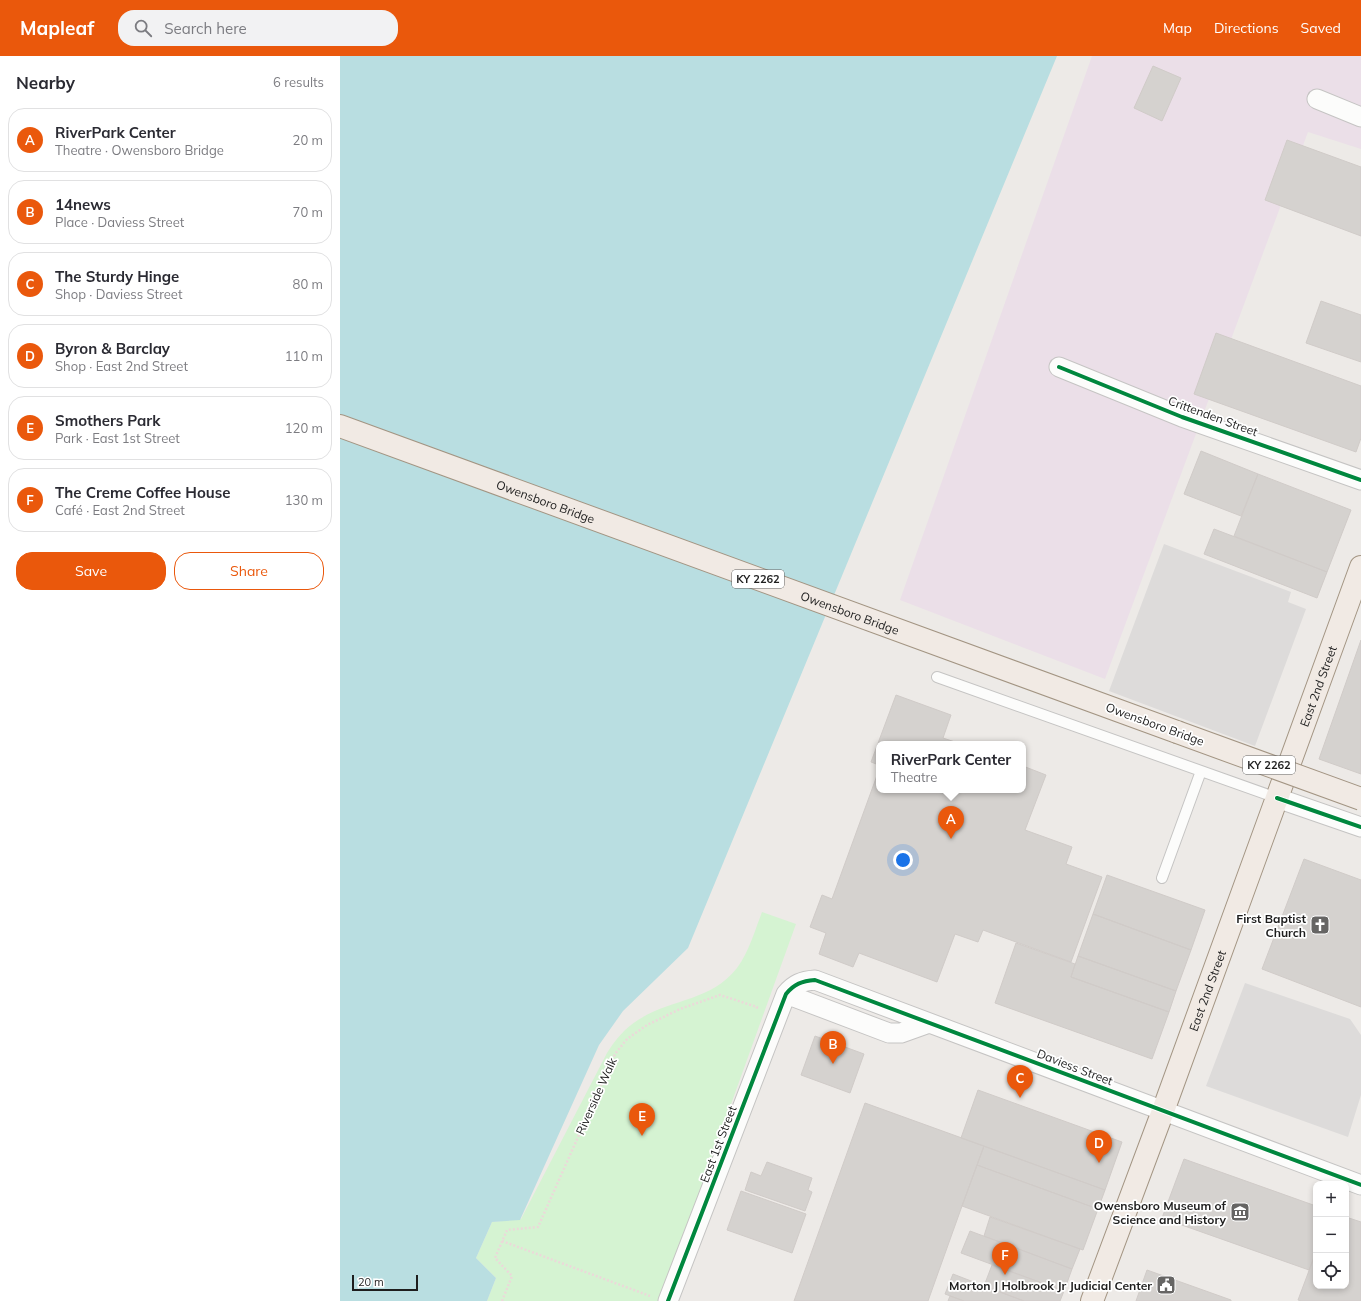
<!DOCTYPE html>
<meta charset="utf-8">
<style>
:root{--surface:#fff;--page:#f2f2f3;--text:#2b2b33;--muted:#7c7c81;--line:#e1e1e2;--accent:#ea580c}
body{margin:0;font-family:Mulish,sans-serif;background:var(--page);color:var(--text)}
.controls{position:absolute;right:12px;bottom:12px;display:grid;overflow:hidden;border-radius:8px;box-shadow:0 2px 6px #0003}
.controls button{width:36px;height:36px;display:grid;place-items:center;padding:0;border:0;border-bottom:1px solid var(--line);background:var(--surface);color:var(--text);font:20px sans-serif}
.scale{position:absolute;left:12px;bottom:10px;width:66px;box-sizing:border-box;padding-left:4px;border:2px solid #1e1e1e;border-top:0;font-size:11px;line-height:14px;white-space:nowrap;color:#1e1e1e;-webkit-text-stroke:3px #fff;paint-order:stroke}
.you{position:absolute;left:563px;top:804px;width:14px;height:14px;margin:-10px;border:3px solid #fff;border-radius:50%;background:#1a73e8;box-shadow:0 0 0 6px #1a73e833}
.badge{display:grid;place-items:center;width:26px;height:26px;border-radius:50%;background:var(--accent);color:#fff;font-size:13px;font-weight:700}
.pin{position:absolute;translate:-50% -33px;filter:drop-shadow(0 1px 2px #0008)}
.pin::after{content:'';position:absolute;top:21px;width:14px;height:12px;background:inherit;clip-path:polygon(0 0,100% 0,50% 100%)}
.popup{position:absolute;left:536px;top:685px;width:150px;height:52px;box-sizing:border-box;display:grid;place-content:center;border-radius:8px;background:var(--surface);filter:drop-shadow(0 1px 3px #0005);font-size:13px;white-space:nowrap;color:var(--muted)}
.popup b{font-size:15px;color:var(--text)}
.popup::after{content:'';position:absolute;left:50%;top:100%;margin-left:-8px;border:8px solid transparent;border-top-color:var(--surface)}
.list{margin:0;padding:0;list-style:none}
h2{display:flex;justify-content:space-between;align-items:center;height:52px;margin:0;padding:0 16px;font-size:17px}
h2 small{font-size:13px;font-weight:400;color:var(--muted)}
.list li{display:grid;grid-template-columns:26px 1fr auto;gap:12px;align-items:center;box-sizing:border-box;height:64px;margin:0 8px 8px;padding:0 8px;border:1px solid var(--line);border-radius:16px}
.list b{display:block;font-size:15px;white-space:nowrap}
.list p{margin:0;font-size:13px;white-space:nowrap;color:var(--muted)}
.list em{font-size:13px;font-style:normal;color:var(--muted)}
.actions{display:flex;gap:8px;padding:12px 16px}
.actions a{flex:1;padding:9px 0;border:1px solid var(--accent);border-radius:16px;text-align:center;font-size:14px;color:var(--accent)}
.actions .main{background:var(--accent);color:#fff}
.icon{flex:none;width:22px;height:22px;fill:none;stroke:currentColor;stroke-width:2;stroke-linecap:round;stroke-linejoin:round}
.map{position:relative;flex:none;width:1021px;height:1245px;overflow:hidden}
header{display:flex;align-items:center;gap:24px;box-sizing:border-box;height:56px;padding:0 20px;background:var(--accent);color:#fff}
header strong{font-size:19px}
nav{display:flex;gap:22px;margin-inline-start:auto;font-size:14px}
.search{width:280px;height:36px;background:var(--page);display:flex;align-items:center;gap:10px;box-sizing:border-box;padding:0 14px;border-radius:16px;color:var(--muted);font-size:15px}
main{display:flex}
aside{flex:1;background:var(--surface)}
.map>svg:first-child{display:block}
.industrial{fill:#ebdfe8}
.park{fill:#d5f3d2}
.parking{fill:#dddbda}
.water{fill:#b9dee1}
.building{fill:#d5d2cf;stroke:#d0cbc8}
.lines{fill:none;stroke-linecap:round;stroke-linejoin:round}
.lane-casing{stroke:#c5c4c3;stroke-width:12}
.street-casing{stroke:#c5c4c3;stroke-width:21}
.primary-casing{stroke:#a39583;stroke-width:24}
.path{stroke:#ebd9d9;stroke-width:2.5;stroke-dasharray:2 2;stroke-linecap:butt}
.lane{stroke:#fcfcfb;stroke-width:10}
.street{stroke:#fcfcfb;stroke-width:19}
.primary{stroke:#f1eae4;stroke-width:22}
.primary-bridge-casing{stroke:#a39583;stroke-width:24;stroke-linecap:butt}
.primary-bridge{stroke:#f1eae4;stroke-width:22}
.cycleway-casing{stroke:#fff;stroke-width:6}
.cycleway{stroke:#00873e;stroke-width:4}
.labels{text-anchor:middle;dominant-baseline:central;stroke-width:3.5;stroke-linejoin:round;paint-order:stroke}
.shield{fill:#fff;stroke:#626262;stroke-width:1}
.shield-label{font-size:11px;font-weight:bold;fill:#1e1e1e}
.street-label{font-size:12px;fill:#1e1e1e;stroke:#fff}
.poi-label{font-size:12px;font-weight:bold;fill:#1e1e1e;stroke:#fff;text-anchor:end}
</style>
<header>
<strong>Mapleaf</strong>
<div class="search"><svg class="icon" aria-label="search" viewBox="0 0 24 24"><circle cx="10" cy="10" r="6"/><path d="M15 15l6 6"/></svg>Search here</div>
<nav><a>Map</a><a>Directions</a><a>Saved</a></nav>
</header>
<main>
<aside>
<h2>Nearby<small>6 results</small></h2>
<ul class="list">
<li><span class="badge">A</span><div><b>RiverPark Center</b><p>Theatre · Owensboro Bridge</p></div><em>20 m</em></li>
<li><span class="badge">B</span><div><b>14news</b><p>Place · Daviess Street</p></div><em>70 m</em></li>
<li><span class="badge">C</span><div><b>The Sturdy Hinge</b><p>Shop · Daviess Street</p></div><em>80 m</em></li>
<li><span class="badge">D</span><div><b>Byron &amp; Barclay</b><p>Shop · East 2nd Street</p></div><em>110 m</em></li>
<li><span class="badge">E</span><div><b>Smothers Park</b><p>Park · East 1st Street</p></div><em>120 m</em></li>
<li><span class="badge">F</span><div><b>The Creme Coffee House</b><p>Café · East 2nd Street</p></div><em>130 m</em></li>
</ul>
<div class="actions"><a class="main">Save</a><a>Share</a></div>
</aside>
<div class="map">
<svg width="1021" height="1245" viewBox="0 0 1021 1245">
<rect width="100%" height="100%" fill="#edeae7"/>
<path class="industrial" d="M752 0H1021V93L968 76 765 623 560 544Z"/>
<path class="park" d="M422 856 456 868 320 1245H147L156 1222 136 1202 152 1166 181 1163 267 997C275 984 285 972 298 964 332 942 370 946 397 912 409 896 415 874 422 856Z"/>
<path class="parking" d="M824 488 951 536 948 546 966 553 915 690 769 635Z
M905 927 1010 963 1021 979V1039L1008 1081 866 1030Z"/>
<path class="water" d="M0 0H717L348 892 283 955 259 989 180 1164 152 1166 136 1202 156 1222 147 1245H0Z"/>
<path class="building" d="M813 10 841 22 822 65 794 52Z
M947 84 1021 111V180L925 144Z
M981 245 1021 259V306L966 287Z
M876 277 1021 330V382L1016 396 854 338Z
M861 395 918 418 901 460 844 438Z
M918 418 1011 454 987 516 894 480Z
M874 473 987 516 977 542 864 498Z
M1021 584V718L979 703Z
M556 639 611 659 603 682 621 688H539V709L531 706Z
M683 710 706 719 685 774 732 791 726 808 762 821 731 906 643 874 638 886 615 878 597 926 519 897 513 911 479 898 486 877 470 871 482 839 492 843 539 714V734H683Z
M964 803 1021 824V951L922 913Z
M767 819 865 854 851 894 753 858Z
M753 858 851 894 836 935 738 900Z
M676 887 735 908 731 921 829 956 812 1003 655 947Z
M738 900 836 935 829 956 731 921Z
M475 980 524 998 510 1037 461 1019Z
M638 1034 782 1086 765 1134 621 1082Z
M525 1047 644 1090 622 1150 588 1245H454Z
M644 1090 765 1134 758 1153 637 1109Z
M844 1103 976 1150V1196L969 1214 822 1162Z
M427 1106 472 1122 468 1134 472 1136 465 1155 405 1134 411 1116 421 1120Z
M637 1109 758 1153 743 1194 622 1150Z
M401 1135 466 1158 452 1197 387 1174Z
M650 1161 740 1193 732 1213 644 1180Z
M1006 1161 1021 1166V1245H962L958 1244 976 1196V1230H1006Z
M630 1175 732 1213 724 1235 621 1197Z
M652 1209 724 1235 720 1245H684L644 1230Z
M807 1214 891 1244V1245H796Z
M613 1218 644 1230 684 1245H624L605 1238Z
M610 1240 624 1245H608Z"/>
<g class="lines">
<defs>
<path id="lane" d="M597 621 937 742
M822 822 861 715"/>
<path id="street" d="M977 43 1021 61
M719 311 842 361 1021 424
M937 742 1021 771
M446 938 549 977H561L589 967
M328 1245 446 938C454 928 462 925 475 924L1021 1129"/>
<g id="primary">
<path id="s1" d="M0 370 837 676"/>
<path id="s2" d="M752 1245 823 1055 1021 511"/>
</g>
</defs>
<use href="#lane" class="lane-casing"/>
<use href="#street" class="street-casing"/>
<use href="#primary" class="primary-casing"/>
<path class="path" d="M162 1185 310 1240
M162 1245 172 1220 155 1202 167 1174 198 1171 275 998 287 983 307 969 340 953 380 939 417 951 416 954"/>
<use href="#lane" class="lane"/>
<use href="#street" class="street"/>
<use href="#primary" class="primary"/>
<defs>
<path id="primary-bridge" d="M837 676 1021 743"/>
</defs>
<use href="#primary-bridge" class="primary-bridge-casing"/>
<use href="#primary-bridge" class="primary-bridge"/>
<defs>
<path id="cycleway" d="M719 311 842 361 1021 424
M937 742 1021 771
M328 1245 446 938C454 928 462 925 475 924L1021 1129"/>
</defs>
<use href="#cycleway" class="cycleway-casing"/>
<use href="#cycleway" class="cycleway"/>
</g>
<defs>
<symbol id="church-square" viewBox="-11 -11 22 22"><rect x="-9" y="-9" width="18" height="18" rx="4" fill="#666564" stroke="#fff"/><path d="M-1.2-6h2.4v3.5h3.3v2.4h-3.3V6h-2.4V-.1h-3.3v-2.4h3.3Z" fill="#fff"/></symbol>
<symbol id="museum-square" viewBox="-11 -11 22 22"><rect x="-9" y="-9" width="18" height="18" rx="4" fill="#666564" stroke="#fff"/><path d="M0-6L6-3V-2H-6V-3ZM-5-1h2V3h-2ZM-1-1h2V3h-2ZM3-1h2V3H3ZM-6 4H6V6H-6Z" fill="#fff"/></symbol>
<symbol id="civic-square" viewBox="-11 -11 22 22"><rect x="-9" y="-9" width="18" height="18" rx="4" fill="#666564" stroke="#fff"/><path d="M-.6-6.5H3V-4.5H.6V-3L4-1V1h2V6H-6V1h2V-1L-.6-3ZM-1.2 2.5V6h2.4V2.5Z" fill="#fff"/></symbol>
</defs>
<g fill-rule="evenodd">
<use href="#church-square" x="969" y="858" width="22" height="22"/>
<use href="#museum-square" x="889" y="1145" width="22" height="22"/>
<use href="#civic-square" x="815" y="1218" width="22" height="22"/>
</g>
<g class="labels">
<g class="shield">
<rect x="392" y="514" width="52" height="18" rx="3"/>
<rect x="903" y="700" width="52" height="18" rx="3"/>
</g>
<g class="shield-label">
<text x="418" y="523">KY 2262</text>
<text x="929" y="709">KY 2262</text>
</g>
<g class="street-label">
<text transform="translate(873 360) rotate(20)">Crittenden Street</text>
<text stroke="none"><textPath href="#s1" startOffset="219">Owensboro Bridge</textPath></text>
<text stroke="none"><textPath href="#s1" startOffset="543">Owensboro Bridge</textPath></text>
<text stroke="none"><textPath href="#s2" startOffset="655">East 2nd Street</textPath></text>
<text transform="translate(815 668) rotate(20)">Owensboro Bridge</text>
<text stroke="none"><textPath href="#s2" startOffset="331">East 2nd Street</textPath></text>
<text transform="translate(735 1011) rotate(21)">Daviess Street</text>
<text transform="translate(256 1040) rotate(-66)">Riverside Walk</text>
<text transform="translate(378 1088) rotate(-69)">East 1st Street</text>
</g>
<g class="poi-label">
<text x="966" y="862">First Baptist<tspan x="966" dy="14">Church</tspan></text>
<text x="886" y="1149">Owensboro Museum of<tspan x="886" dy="14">Science and History</tspan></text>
<text x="812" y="1229">Morton J Holbrook Jr Judicial Center</text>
</g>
</g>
</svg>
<div class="controls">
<button>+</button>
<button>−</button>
<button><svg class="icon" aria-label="locate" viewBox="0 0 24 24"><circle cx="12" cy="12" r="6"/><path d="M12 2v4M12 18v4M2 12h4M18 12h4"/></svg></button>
</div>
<div class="scale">20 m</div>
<div class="you"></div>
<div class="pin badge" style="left:611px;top:783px">A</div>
<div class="popup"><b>RiverPark Center</b>Theatre</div>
<div class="pin badge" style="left:493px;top:1008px">B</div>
<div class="pin badge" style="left:680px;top:1042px">C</div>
<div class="pin badge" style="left:759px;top:1107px">D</div>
<div class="pin badge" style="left:302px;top:1080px">E</div>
<div class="pin badge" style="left:665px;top:1219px">F</div>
</div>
</main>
